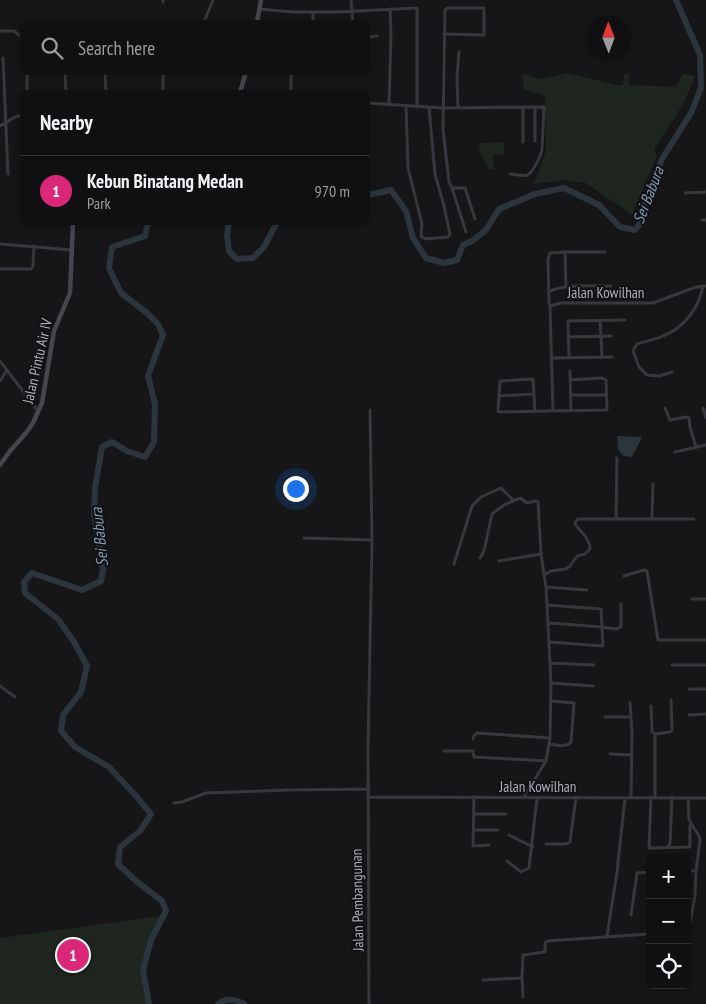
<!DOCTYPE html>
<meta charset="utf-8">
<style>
:root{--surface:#101012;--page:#1e1e20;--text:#f1f3f6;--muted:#9c9d9f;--line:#303032;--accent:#db2777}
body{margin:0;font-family:"PT Sans Narrow",sans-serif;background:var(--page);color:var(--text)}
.controls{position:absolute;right:15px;bottom:15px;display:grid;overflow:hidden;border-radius:8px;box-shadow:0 2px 8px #0003}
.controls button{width:45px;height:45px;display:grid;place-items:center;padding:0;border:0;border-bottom:1px solid var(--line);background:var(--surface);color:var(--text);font:25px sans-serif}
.compass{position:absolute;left:586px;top:15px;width:45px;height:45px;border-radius:50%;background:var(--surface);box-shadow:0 2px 8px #0003;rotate:359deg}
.you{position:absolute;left:295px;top:488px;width:18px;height:18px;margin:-12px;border:4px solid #fff;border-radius:50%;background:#1a73e8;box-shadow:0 0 0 8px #1a73e833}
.badge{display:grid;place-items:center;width:32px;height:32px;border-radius:50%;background:var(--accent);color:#fff;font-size:16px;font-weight:700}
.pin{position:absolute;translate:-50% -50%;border:2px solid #fff;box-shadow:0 1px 5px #0006}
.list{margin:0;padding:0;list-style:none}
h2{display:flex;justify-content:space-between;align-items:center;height:65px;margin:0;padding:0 20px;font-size:21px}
h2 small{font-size:16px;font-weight:400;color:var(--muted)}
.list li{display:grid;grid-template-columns:32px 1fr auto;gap:15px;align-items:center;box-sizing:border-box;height:70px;padding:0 20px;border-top:1px solid var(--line)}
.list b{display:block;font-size:19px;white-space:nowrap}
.list p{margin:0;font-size:16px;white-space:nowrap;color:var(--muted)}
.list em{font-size:16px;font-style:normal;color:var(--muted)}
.icon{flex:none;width:28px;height:28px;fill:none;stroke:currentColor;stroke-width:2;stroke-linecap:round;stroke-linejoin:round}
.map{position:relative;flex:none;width:706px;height:1004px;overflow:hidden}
.search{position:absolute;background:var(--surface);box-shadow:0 2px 8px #0003;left:20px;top:20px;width:350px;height:55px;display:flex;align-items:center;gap:12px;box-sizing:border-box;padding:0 18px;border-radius:8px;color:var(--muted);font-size:19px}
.panel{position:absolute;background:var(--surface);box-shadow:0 2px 8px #0003;left:20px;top:90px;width:350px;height:135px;border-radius:8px}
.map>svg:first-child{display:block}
.green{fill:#1e261f}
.water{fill:#2c353c}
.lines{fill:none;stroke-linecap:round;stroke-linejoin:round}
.river{stroke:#2c353c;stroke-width:6}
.minor{stroke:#37383d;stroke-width:3}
.secondary{stroke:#45474d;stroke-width:4.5}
.labels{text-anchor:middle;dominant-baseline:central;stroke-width:4;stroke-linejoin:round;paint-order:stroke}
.street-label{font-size:15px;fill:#a8adb8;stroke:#111113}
.water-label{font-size:16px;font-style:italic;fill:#7f9bb3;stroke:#111113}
</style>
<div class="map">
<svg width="706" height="1004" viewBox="0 0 706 1004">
<rect width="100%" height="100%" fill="#161618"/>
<path class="green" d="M567 73 617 85H623L624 74H629V85L676 87 683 74 695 76 684 103 654 149 657 156 632 215 586 183 565 180 534 184 546 151 545 96 524 89 522 74 541 79Z
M504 142V154L493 155 494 169H489L480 153 479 143Z
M161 916 150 939 141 971 147 1004H0V938Z"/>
<path class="water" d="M617 436 642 437 632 457 624 456 618 450Z"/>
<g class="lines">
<path class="river" d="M368 195 391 190 406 211 413 238 426 258 444 263 457 260 463 245 472 241 486 230 499 209 535 194 564 188 599 205 620 227 635 230 639 225 645 203 662 159 691 113 701 88 700 55 676 0
M148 222 145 236 112 247 109 268 121 293 147 313 158 324 163 335 148 376 155 404 154 442 145 457 127 451 112 442 102 447 95 488 94 514 103 570 101 581 82 590 32 573 24 582 25 593 58 619 74 642 87 666 81 692 63 715 61 731 75 747 109 767 136 796 151 814 140 831 120 847 118 864 136 881 162 901 166 911 151 940 143 970 149 1004
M229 222 227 235 229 251 237 259 253 258 264 247 277 222
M218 1004C226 998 236 999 244 1004"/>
<path class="minor" d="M163 0V2
M351 0 353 22
M259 9 293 12H338L417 8V107
M204 22 213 0
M313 22V12
M0 31H14L22 37
M444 34 484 35V8H448L445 10 443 129 449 182 452 188 466 232
M368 37 377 36
M3 58 8 174
M27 72V92
M65 72 66 92
M105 72 106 92
M163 72V92
M291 72V92
M240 92H248
M368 103 443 108 544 107 542 150C541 155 533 173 527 175 523 177 515 174 510 174
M389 105 391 35 390 9
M406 106 408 168 422 224 421 235 422 237 426 239 448 237 450 234 444 206 435 174 429 108
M458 108 457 77 459 52
M0 126 15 117 22 115
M535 141V107
M523 142V108
M452 188H465L475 219
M685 193 706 192
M702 220H706
M0 244 72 250
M565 252H605
M0 269H31L33 266 34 246
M549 292C560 284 596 286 611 286
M550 306 549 302 548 260 550 253 565 252 566 287
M600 320 602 357
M568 337 611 336
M551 358 612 357
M569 358 568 321 625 320
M0 361 38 411
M570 371 571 411
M672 372 659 376 647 375 639 367 633 351 635 347 637 344C645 341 654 340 663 336 684 328 699 308 703 286
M0 381 7 370
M571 395H607
M499 396 534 394
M665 408 670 420 686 417 689 418 690 427 696 447
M703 408 706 418
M553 411 550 306 561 303H653L696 287 706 286
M535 412 533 379 500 381 498 411 499 412 607 410 606 380 602 378 570 380
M675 452 706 445
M616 519 617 458
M652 519 653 484
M304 538 372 540
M480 558 484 551 492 514 504 505 520 498 527 503 535 501 538 502 541 554 546 587 551 683 550 738 546 761 523 798
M499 561 541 554
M454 564 472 506 481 497 501 488 513 500
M544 575 551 571 566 569 570 566 577 556 585 554 590 549C590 538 581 533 575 524L576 521 578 519H694
M624 576 644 570 647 571 658 640H706
M546 587 587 590
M692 599H706
M547 605 601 609 602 627 616 629 621 627V604
M549 623 602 627 603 646 549 642
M550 663 594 665
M672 665H706
M551 683 593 686
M0 686 15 697
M689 689H706
M630 703 632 734 631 797
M651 706 652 732 655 734V797
M689 715 706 714
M605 717H631
M655 734 670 732 672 730 671 700
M473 739 474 736 477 733 550 738
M549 744C556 745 566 748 571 742L574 703 551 701
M444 751H473L474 757H475L546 761
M610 754 632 755
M369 797 706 798
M474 797 473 846 489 845
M651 797 649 848 690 847V825
M174 803 182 802 206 793 288 790 369 789
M474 814H506
M473 830H498
M509 835 533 847
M546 844H566L570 842 576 797
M668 847 670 843 672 797
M507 861 521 872 529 868 537 798
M687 871H696
M631 915 637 873 650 872
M687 925 690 922 695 896 696 871 700 840 699 836 689 820 688 798
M607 936 617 872 625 798
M483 980 522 978
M523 997 522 978 523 955 545 952V943L547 941 648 934
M369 1004 368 748 372 540 370 410"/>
<path class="secondary" d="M257 22 261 0
M239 92 241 89 246 72
M0 465 10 451 26 433 33 423 42 403 54 331 70 293 73 222"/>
</g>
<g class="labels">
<g class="street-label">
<text x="606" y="292">Jalan Kowilhan</text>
<text transform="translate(37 361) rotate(-77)">Jalan Pintu Air IV</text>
<text x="538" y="786">Jalan Kowilhan</text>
<text transform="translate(357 900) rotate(-91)">Jalan Pembangunan</text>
</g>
<g class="water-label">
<text transform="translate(648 195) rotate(-69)">Sei Babura</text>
<text transform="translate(99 537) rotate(-96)">Sei Babura</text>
</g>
</g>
</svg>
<div class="controls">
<button>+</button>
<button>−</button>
<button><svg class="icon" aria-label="locate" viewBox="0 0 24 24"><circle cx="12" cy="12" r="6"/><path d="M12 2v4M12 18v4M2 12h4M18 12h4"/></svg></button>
</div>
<svg class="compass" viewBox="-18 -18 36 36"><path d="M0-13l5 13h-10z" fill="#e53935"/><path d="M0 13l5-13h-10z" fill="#9c9d9f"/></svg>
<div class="you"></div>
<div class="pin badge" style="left:73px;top:955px">1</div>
<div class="search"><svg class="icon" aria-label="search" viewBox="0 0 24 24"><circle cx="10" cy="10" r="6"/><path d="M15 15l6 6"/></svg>Search here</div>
<section class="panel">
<h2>Nearby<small></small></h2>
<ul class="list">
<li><span class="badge">1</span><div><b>Kebun Binatang Medan</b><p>Park</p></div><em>970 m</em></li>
</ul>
</section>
</div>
